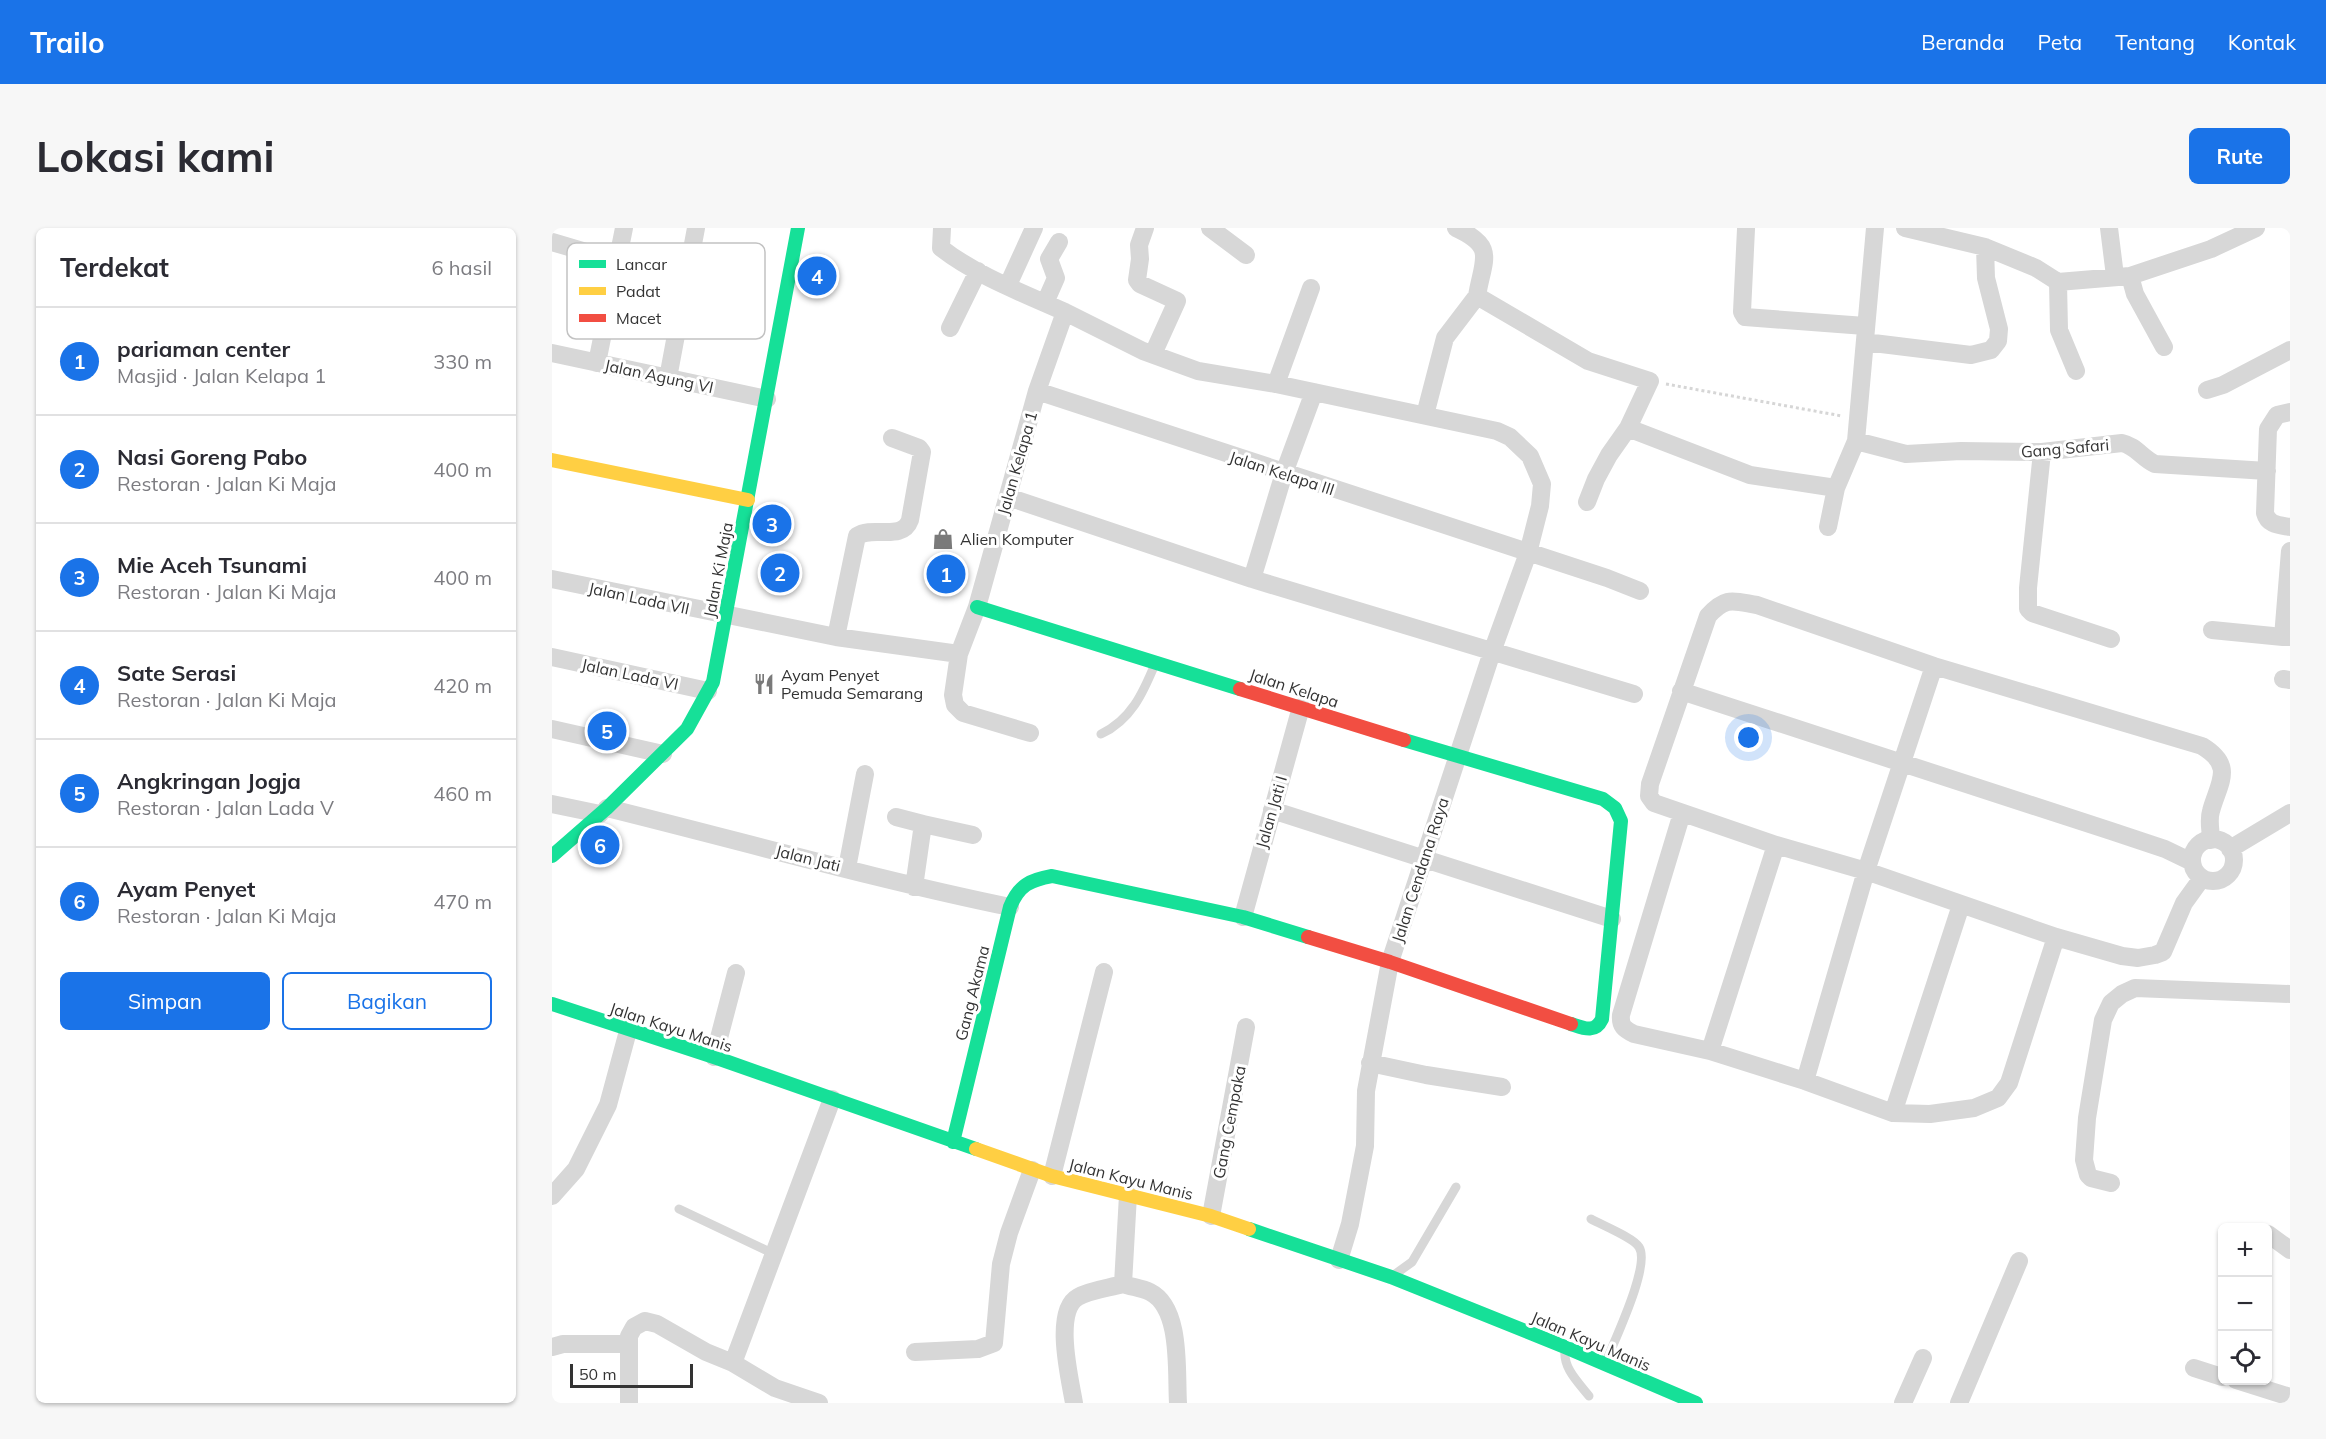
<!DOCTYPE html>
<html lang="id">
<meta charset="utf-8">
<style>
:root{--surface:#fff;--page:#f7f7f7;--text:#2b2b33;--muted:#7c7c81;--line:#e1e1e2;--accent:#1a73e8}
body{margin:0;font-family:Mulish,sans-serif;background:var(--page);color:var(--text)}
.controls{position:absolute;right:18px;bottom:18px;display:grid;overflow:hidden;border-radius:9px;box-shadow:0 2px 4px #0004}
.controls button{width:54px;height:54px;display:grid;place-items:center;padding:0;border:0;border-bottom:2px solid var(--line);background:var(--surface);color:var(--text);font:30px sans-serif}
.scale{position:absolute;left:18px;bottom:15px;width:123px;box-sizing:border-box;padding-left:6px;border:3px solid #333;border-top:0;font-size:16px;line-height:21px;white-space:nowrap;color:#333;-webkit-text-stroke:4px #fff;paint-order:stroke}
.you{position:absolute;left:1197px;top:510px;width:21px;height:21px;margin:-15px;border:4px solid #fff;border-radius:50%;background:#1a73e8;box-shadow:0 0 0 9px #1a73e833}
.badge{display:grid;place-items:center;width:39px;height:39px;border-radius:50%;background:var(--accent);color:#fff;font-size:20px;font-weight:700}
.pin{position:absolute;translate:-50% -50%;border:3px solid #fff;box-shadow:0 2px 6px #0006}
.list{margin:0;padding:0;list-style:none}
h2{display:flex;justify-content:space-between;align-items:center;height:78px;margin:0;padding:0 24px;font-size:26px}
h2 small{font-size:20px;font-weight:400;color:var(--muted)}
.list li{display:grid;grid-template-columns:39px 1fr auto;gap:18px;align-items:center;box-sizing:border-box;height:108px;padding:0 24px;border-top:2px solid var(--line)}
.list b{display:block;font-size:22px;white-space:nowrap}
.list p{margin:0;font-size:20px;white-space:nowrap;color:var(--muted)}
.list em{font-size:20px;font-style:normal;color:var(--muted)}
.actions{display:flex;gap:12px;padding:18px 24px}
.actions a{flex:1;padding:14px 0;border:2px solid var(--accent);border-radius:9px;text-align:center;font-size:21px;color:var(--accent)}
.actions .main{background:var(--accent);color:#fff}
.icon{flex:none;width:33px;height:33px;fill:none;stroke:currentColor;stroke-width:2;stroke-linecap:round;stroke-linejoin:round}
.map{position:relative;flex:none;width:1738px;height:1175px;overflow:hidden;border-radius:9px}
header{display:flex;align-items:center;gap:36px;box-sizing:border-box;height:84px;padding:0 30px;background:var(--accent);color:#fff}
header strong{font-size:28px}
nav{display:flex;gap:33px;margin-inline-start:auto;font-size:21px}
.intro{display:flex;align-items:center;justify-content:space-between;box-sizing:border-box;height:144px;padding:0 36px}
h1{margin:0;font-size:42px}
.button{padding:15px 27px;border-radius:9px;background:var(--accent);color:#fff;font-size:21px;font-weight:700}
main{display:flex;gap:36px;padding:0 36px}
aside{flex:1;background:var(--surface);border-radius:9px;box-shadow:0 2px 4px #0004}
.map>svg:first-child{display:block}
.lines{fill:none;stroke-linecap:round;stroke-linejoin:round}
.path{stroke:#d6d6d6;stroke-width:3;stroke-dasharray:3 3;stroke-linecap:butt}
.lane{stroke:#d7d7d7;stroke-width:9}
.street{stroke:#d7d7d7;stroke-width:18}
.fast{stroke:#16e098;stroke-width:14}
.slow{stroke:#ffcf43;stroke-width:14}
.jam{stroke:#f24e42;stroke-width:14}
.labels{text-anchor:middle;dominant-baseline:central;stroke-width:6;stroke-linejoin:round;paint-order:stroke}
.street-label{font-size:16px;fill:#333;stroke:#fff}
.poi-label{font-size:16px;fill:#333;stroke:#fff;text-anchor:start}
.key{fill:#fff;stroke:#c2c2c2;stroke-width:1.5}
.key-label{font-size:16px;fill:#333}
</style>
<header>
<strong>Trailo</strong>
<nav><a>Beranda</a><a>Peta</a><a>Tentang</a><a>Kontak</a></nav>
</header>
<div class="intro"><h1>Lokasi kami</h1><a class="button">Rute</a></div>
<main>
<aside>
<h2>Terdekat<small>6 hasil</small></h2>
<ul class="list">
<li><span class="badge">1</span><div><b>pariaman center</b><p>Masjid · Jalan Kelapa 1</p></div><em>330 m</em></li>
<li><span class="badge">2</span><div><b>Nasi Goreng Pabo</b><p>Restoran · Jalan Ki Maja</p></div><em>400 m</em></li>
<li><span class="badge">3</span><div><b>Mie Aceh Tsunami</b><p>Restoran · Jalan Ki Maja</p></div><em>400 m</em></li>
<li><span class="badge">4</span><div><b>Sate Serasi</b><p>Restoran · Jalan Ki Maja</p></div><em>420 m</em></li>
<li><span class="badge">5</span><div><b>Angkringan Jogja</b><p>Restoran · Jalan Lada V</p></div><em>460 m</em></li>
<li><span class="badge">6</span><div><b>Ayam Penyet</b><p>Restoran · Jalan Ki Maja</p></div><em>470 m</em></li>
</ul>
<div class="actions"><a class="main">Simpan</a><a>Bagikan</a></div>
</aside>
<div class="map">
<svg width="1738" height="1175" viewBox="0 0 1738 1175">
<rect width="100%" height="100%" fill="#fff"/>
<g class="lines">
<path class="path" d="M1114 156 1290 188"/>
<path class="lane" d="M549 506C579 492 591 465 603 436
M127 981 222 1026
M1039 991C1050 997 1082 1010 1087 1019 1099 1037 1062 1113 1054 1134
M842 1047 860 1034 904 959
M1013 1122C1011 1140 1026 1154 1037 1168"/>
<path class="street" d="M593 0 587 17 588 31 585 52 588 56 625 73 601 126
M658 0 694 27
M904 0C945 19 931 31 925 68
M1353 0 1433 19 1484 40 1506 54 1578 48 1659 21 1704 0
M1557 0 1563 48
M1194 1 1190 84 1193 89 1313 98
M0 14 64 33
M1578 48 1583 66 1612 119
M1506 54 1507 102 1524 143
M456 57 482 0
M925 68 1036 133 1098 153 1076 200 1057 227 1044 251 1035 274
M493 75 504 50 497 31 507 14
M513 84 591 123 646 143 724 156 945 203 958 209 978 228 990 256 988 278 976 325 940 424 838 734 814 863 813 918 798 996 787 1032
M398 100 426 43
M1313 114 1419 127 1439 122 1446 113 1447 101 1434 50 1433 19
M0 125 215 171
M45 135 72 0
M116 150 144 0
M724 156 759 60
M1655 162 1671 157 1738 122
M485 163 1055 350 1088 363
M1738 184 1725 187 1716 201 1713 285C1716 297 1727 297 1738 299
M873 187 893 110 925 68
M1076 200 1198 247 1284 260 1304 213 1323 0
M1304 213 1354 226 1409 223 1490 224 1570 215C1584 218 1590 230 1603 236L1715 243
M1490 224 1476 360V381L1480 385 1559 411
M456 269 700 351 1082 466
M1276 299 1284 260
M1738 323 1731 409H1738
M0 351 284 409 407 426 425 379 485 163 513 84C471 65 425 48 389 20L390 0
M700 351 732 245 762 164
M1660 402 1731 409
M284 409 305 308C321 297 350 314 358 292L370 224 367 220 340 210
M407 426 401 467 403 477 411 485 478 505
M0 429 156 463
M1731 451 1738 452
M1129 463 1559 603 1613 621 1640 634
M0 501 111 526
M0 576 48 586
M55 580C189 613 322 651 458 679
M720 582 1060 691
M1130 585 1069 787C1068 798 1072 801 1082 806L1158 823 1253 853 1341 885 1378 886 1422 880 1446 870 1457 855 1504 709
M344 589 371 596 362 659
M371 596 421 607
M1640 632a21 21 0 1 1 42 0a21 21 0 1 1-42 0Z
M1678 621 1738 585
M295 640 313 546
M1650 650 1632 675 1611 724 1603 727 1586 730 1570 728 1504 709 1314 643 1224 617 1102 575 1097 568 1098 556 1156 388C1174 368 1181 373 1205 377L1382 438 1650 518C1683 538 1667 554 1659 583 1656 593 1659 602 1659 612
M691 689 749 479
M1158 823 1224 617
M162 829 184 745
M818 835 874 847 950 859
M1253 853 1314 643 1382 438
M1341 885 1409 677
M500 948 552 744
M1559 955 1539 950 1536 947 1532 932 1535 890 1551 792 1559 775 1570 766 1583 760 1738 766
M0 968 24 941 56 877 76 803
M659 988 694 799
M1716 1006 1738 1022
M571 1056C579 1059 590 1060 598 1064 630 1080 624 1144 626 1175
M0 1119 11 1116H76
M363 1124 426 1121 442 1115 449 1036 457 1005 480 942
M181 1135 280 871
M1642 1140 1670 1149
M1684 1152 1738 1169
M77 1175V1108L82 1099 93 1093 105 1096 154 1124 181 1135 223 1160 267 1175
M522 1175C518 1151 501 1083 526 1069 538 1062 557 1060 571 1056L576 967
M1351 1175 1371 1130
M1407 1175 1467 1033"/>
<path class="fast" d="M425 379 688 461
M852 512 1051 571 1063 580 1069 593 1050 791C1043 806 1031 800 1019 796
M0 628 55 580 135 501 161 454 246 0
M0 776 162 829 424 921
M401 914 458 679C467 657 478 652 500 648L691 689 756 709
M697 1001 839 1049 1013 1119 1144 1175"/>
<path class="slow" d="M0 232 196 272
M424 921 500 948 659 988 697 1001"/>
<path class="jam" d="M688 461 852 512
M756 709 838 734 1019 796"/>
</g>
<defs>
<symbol id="shop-bare" viewBox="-9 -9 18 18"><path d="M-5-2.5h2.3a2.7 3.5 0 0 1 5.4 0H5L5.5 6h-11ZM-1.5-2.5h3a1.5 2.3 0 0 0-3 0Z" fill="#7a7a7a" stroke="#fff" stroke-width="2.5" paint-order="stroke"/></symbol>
<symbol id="restaurant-bare" viewBox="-9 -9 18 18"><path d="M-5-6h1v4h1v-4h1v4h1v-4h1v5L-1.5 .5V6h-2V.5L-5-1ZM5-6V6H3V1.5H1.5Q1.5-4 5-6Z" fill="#7a7a7a" stroke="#fff" stroke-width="2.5" paint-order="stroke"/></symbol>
</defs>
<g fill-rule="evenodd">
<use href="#shop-bare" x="376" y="296" width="30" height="30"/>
<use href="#restaurant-bare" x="197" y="441" width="30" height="30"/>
</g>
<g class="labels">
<g class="street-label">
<text transform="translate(107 148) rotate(12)">Jalan Agung VI</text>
<text transform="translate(1513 220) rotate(-5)">Gang Safari</text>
<text transform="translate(465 235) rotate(-74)">Jalan Kelapa 1</text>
<text transform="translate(730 245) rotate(18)">Jalan Kelapa III</text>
<text transform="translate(166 342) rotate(-79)">Jalan Ki Maja</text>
<text transform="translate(87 370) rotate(12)">Jalan Lada VII</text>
<text transform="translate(78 446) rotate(12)">Jalan Lada VI</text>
<text transform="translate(742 460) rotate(18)">Jalan Kelapa</text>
<text transform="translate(719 584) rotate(-74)">Jalan Jati I</text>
<text transform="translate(256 630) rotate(14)">Jalan Jati</text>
<text transform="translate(868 642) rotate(-72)">Jalan Cendana Raya</text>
<text transform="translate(420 765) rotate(-76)">Gang Akama</text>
<text transform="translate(119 799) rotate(18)">Jalan Kayu Manis</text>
<text transform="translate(677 894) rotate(-79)">Gang Cempaka</text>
<text transform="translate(579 951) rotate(14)">Jalan Kayu Manis</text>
<text transform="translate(1039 1113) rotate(23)">Jalan Kayu Manis</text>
</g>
<g class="poi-label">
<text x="408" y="311">Alien Komputer</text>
<text x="229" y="447">Ayam Penyet<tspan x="229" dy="18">Pemuda Semarang</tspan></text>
</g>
</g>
<rect x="15" y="15" width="198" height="96" rx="9" class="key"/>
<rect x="27" y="32" width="27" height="8" fill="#16e098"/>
<rect x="27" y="59" width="27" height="8" fill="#ffcf43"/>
<rect x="27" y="86" width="27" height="8" fill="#f24e42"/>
<g class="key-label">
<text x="64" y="42">Lancar</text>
<text x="64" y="69">Padat</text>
<text x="64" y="96">Macet</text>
</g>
</svg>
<div class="controls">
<button>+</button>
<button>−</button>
<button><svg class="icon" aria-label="locate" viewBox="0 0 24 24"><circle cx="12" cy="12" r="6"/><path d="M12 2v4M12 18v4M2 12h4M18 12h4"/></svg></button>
</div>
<div class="scale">50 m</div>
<div class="you"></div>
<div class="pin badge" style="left:394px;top:346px">1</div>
<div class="pin badge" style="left:228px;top:345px">2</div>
<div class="pin badge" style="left:220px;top:296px">3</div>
<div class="pin badge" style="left:265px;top:48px">4</div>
<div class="pin badge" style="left:55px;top:503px">5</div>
<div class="pin badge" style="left:48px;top:617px">6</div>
</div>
</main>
